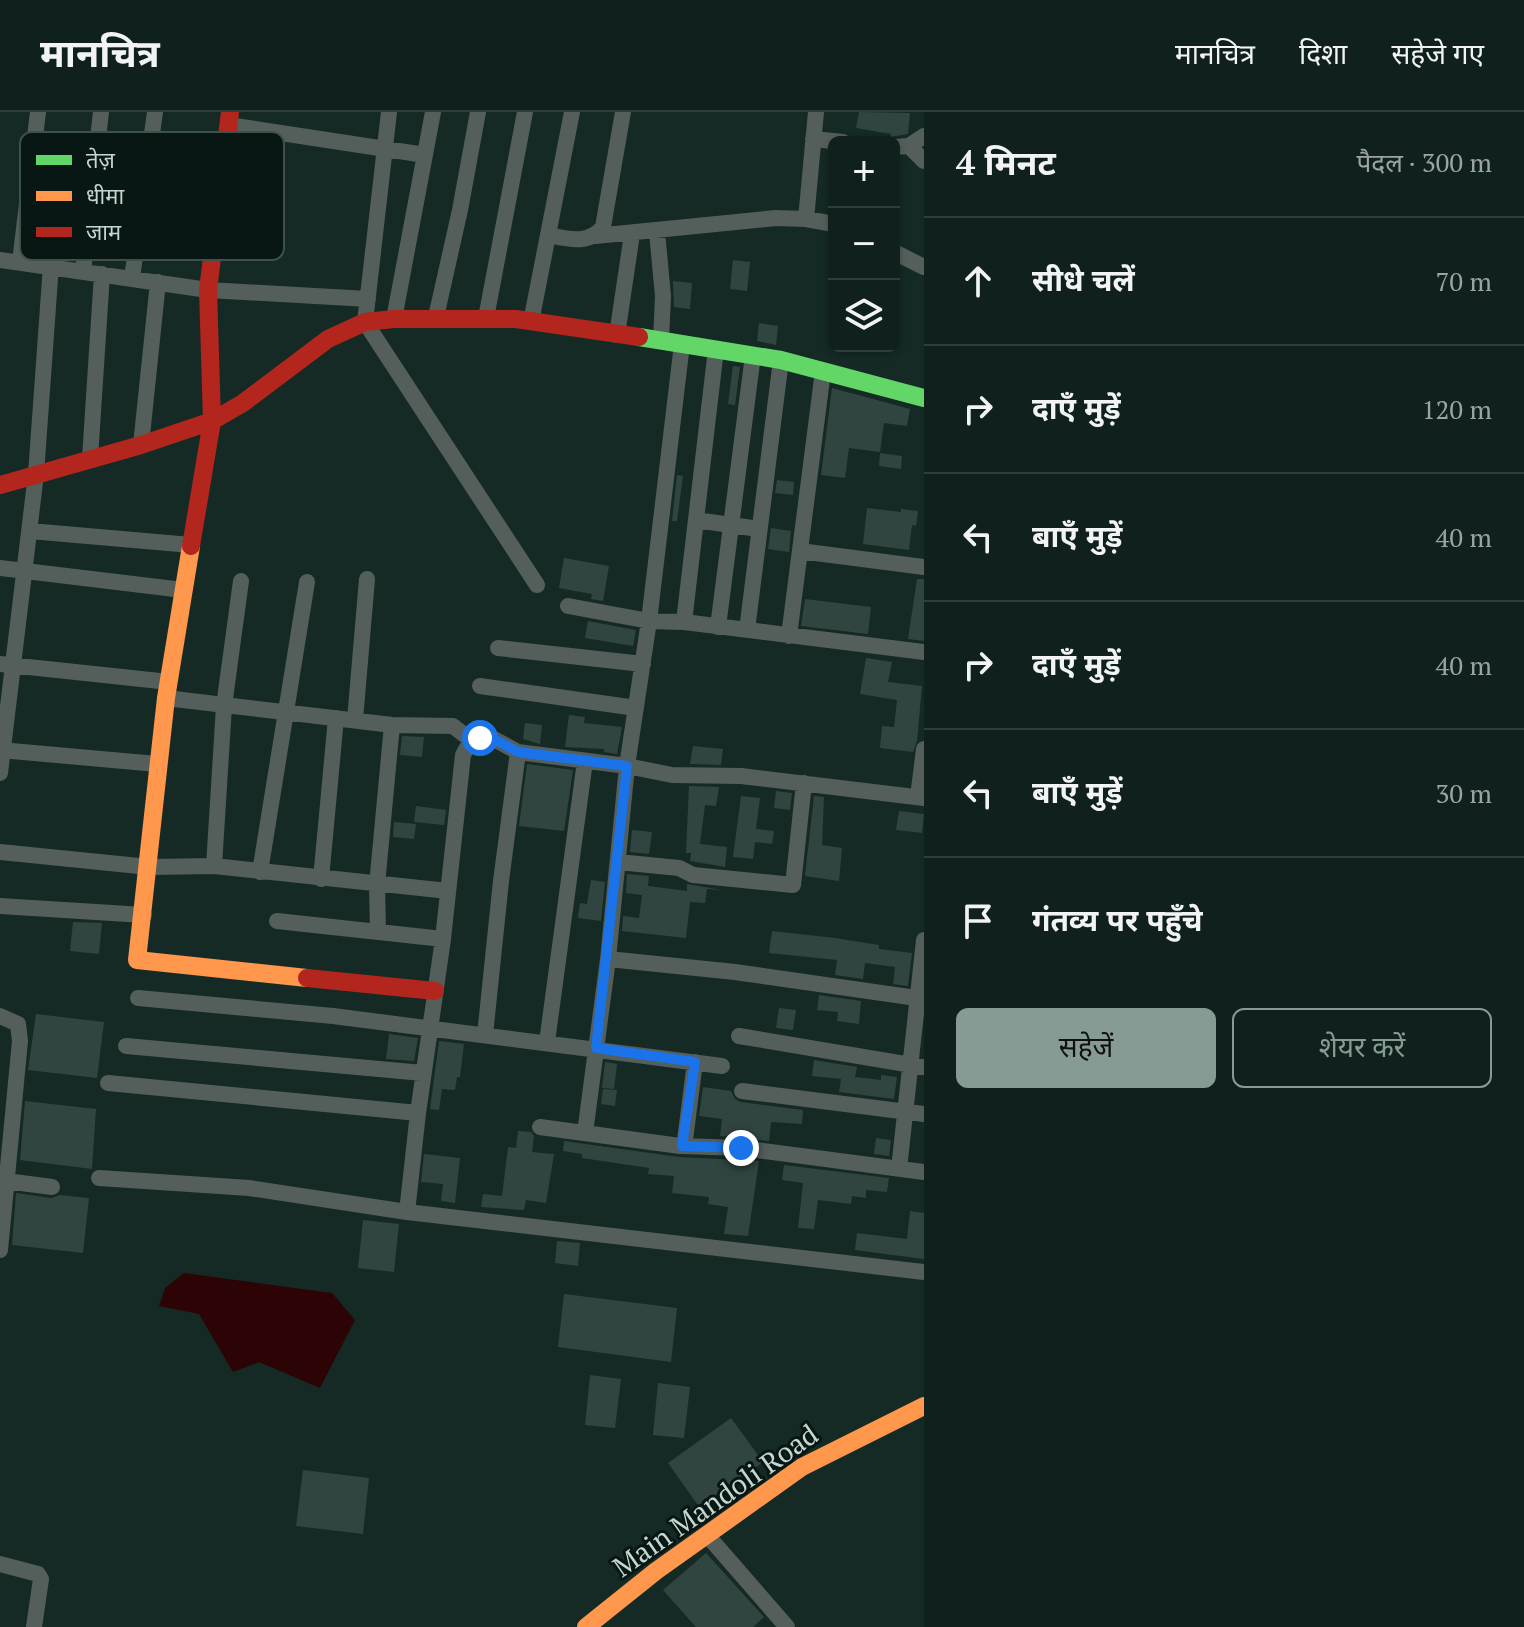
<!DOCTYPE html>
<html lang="hi">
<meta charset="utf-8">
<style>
:root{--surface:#10201c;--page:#1e2d29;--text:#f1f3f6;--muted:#9ca3a3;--line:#303e3b;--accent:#879b95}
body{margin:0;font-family:"PT Serif","Noto Sans Devanagari",serif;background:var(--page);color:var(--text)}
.controls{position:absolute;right:24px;top:24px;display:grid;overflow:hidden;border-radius:12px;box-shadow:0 2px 6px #0004}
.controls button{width:72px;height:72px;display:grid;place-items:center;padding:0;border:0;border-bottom:2px solid var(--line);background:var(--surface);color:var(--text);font:40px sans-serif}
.stop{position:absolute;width:24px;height:24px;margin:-18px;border:6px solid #1a73e8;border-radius:50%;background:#fff}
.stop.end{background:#1a73e8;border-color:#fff;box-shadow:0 2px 8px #0008}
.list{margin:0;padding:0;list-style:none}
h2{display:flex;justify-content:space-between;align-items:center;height:104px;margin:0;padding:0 32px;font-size:34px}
h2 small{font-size:26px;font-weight:400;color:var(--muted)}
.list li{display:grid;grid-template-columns:52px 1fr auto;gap:24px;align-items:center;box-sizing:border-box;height:128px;padding:0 32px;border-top:2px solid var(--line)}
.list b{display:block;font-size:30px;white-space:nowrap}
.list em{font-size:26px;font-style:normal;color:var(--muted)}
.actions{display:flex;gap:16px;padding:24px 32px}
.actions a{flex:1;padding:18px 0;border:2px solid var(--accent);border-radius:12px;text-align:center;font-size:28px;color:var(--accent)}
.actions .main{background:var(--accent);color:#111}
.icon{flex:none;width:44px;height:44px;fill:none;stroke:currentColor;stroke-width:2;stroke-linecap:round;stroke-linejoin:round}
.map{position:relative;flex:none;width:924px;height:1515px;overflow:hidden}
header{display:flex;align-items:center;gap:48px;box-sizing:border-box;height:112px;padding:0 40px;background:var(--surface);border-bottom:2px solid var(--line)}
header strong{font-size:38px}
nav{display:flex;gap:44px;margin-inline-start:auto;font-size:28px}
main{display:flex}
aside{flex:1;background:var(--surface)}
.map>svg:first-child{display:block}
.water{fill:#2c0406}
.building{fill:#314540}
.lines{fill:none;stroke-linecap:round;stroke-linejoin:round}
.street{stroke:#545e5b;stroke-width:16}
.fast{stroke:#63d668;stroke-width:18}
.slow{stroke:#ff974d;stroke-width:18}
.jam{stroke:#b3261e;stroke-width:18}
.route{stroke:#1a73e8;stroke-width:10}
.labels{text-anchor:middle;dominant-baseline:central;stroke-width:6;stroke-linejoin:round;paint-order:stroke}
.street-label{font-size:28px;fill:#c4d8d2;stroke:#081713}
.key{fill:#081713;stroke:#40514c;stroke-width:2}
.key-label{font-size:22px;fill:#c4d8d2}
</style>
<header>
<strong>मानचित्र</strong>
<nav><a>मानचित्र</a><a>दिशा</a><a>सहेजे गए</a></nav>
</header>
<main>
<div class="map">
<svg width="924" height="1515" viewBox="0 0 924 1515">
<rect width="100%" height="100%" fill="#152a25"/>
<path class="water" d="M184 1161 332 1181 355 1208 320 1276 259 1250 233 1260 199 1202 159 1194 165 1176Z"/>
<path class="building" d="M859 0 910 1 908 22 890 25 891 22 856 16Z
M733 148 750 150 747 179 730 177Z
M673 169 692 171 690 197 674 195Z
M759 211 778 214 776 233 757 229Z
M733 254 740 255 735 293 728 292Z
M832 276 910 297 907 314 884 311 880 340 849 336 845 366 821 363Z
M880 341 902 344 901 357 879 354Z
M677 363 683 364 677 409H672Z
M777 368 794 370 793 383 775 381Z
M867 396 901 400V397L918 399 916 414 912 413 909 438 863 432Z
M771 416 791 419 789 440 768 437Z
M564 446 609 454 603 489 591 487 592 482 559 476Z
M917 467H924V529L908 527Z
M805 487 871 495 868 522 801 514Z
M588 509 636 518 633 534 585 526Z
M866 546 892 550 888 570 922 574 917 629 913 640 880 636 882 614 894 615 897 588 860 582Z
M569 603 585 605 584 611 622 615 617 642 604 640V637L565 635Z
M525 611 542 613 540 632 523 627Z
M402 624 424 625 422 645 400 643Z
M693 634 723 637 721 653 690 652Z
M527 652 573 658 564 719 519 714Z
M689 674 719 675 716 694 705 693 700 732 727 735 725 755 690 749 691 741H686Z
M776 679 792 681 790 698 774 696Z
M741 684 760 686 756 717 774 719 772 732 755 730 753 747 733 745Z
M814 684 824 685 822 733 842 736 839 769 805 764Z
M416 694 446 698 444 713 414 710Z
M899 699 924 702 922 721 896 718Z
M394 710 416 712 414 727 393 725Z
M632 718 652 720 649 742 630 740Z
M627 762 649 764 648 774 687 779V772L722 778 707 777 705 791 690 790 686 826 622 819 623 804 639 806 642 783 626 781Z
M591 768 605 770 601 809 578 806 580 791 587 792Z
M73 810 102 811 99 842 70 839Z
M772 819 835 826 879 833V837L912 841 908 874 893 872 895 855 865 851 863 867 835 863 837 848 769 841Z
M819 883 861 889 859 912 837 909 838 900 817 898Z
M779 896 796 898 793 918 776 916Z
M36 902 104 910 97 966 28 958Z
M389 922 418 926 414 949 386 947Z
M439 929 464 932 460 965H457L455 978 442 977 439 998 430 997Z
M814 948 857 955 855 965 881 968V963L897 965 894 987 839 980 841 967 812 964Z
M605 950 617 952 614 977 602 976Z
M703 975 731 979 735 987 741 990 803 998 802 1012 771 1010 769 1029 720 1024 722 1007 699 1004Z
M603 977 617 978 615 994 601 992Z
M25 989 96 997 92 1057 20 1048Z
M518 1019 531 1020 534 1024 532 1040 554 1042 546 1091 526 1088 524 1098 481 1095 483 1082 502 1084 508 1035 516 1036Z
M876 1026 891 1028 889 1044 874 1042Z
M564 1029 679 1045 759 1049 748 1124 724 1122 728 1095 708 1092 709 1085 672 1081 674 1064 648 1062 649 1056 582 1046V1042L563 1039Z
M424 1042 460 1046 455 1091 441 1089 443 1072 421 1070Z
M784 1053 889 1066 887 1080 866 1078V1086L852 1084 851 1092 818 1088 814 1117 798 1116 803 1071 782 1068Z
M16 1081 51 1086 60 1083 89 1086 83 1141 12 1133Z
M910 1099 924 1101V1147L855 1138 857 1121 907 1127Z
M363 1108 399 1112 394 1160 358 1156Z
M557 1129 580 1131 578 1154 555 1151Z
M564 1182 677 1196 671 1250 558 1235Z
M590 1263 621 1267 615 1316 585 1313Z
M658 1271 690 1275 684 1326 653 1323Z
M731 1306 763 1350 700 1396 668 1351Z
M303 1358 369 1366 363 1422 296 1414Z
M706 1441 764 1505 753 1515H696L663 1478Z"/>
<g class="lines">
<path class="street" d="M389 0 365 210 537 473
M229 13 425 43
M813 27 843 30
M909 34 924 49
M894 35 909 34 924 24
M806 107 816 0
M657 120 663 184 661 229
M548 123C568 127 589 133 603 115L623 0
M595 124 776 106 806 107 834 112
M894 140 924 155
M0 148 208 178 368 187
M20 150 38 0
M83 159 101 0
M132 166 155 0
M436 205 460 98 478 0
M486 206 525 0
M394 207 433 0
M531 210 572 0
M617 223 632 122
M141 333 158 170
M90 346 102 162
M696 408 759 417
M30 419 191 433
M800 439 924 455
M0 456 183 478
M568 494 649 509 684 510 924 540
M684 510 716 237
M718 515 753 243
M747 518 781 248
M789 524 823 259
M498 536 643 552
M0 552 169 570
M480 574 636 596
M166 586 392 613 453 614 471 628
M355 608 367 467
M0 638 157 652
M0 661 36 362 51 153
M918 685 924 637
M0 740 149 755 214 754 448 779
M618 750 679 756 693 763 793 773 804 671
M214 754 224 594 241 469
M260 760 307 470
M321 767 336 606
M0 794 144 803
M277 809 443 827
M378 820 377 773 392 613
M608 847 735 860 924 887
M138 886 333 904 722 954
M0 904 18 912 20 929 0 1138
M485 923 501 769 518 640
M739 924 924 955
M547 930 585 649
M126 934 423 961
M108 971 418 1001
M742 979 924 1002
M540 1015 680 1034 685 1028 695 950
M585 1021 608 847 627 654 649 509 682 232
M682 1034 741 1036 924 1060
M899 1057 924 828
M99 1066 249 1076 407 1100 924 1160
M6 1069 52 1075
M407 1100 418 1001 443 827 463 643 471 628 492 626 518 640 627 654 672 663 741 664 924 686
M707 1423 787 1515
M0 1452 38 1462 41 1467 34 1515"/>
<path class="fast" d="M639 225 781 248 924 286"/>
<path class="slow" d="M191 434 166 586 137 848 307 866
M586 1515 656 1459 802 1355 924 1294"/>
<path class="jam" d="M0 373 141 333 212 309 243 291 328 227 365 210 394 207H516L639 225
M191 434 212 309 208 178 230 0
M307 866 435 879"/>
</g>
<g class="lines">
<path class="route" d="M480 626H492L518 640 627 654 596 936 695 950 682 1034 741 1036"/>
</g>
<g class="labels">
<g class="street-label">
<text transform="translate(715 1388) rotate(-35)">Main Mandoli Road</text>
</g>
</g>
<rect x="20" y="20" width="264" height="128" rx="12" class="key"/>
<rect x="36" y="43" width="36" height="10" fill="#63d668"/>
<rect x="36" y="79" width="36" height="10" fill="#ff974d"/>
<rect x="36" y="115" width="36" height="10" fill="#b3261e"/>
<g class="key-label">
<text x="86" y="56">तेज़</text>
<text x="86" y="92">धीमा</text>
<text x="86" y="128">जाम</text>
</g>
</svg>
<div class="controls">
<button>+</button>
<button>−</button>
<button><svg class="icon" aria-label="layers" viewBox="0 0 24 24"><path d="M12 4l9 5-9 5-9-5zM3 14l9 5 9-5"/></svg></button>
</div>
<div class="stop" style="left:480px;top:626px"></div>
<div class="stop end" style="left:741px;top:1036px"></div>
</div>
<aside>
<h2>4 मिनट<small>पैदल · 300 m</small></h2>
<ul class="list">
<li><svg class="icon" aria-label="ahead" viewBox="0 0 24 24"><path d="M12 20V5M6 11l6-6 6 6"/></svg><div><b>सीधे चलें</b></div><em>70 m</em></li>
<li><svg class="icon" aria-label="right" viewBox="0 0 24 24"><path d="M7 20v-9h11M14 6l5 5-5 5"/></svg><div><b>दाएँ मुड़ें</b></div><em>120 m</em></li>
<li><svg class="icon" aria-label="left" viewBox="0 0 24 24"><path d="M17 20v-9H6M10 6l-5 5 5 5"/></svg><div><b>बाएँ मुड़ें</b></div><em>40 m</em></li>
<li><svg class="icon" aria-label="right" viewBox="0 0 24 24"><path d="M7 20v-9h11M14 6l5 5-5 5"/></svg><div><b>दाएँ मुड़ें</b></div><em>40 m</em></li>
<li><svg class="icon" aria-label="left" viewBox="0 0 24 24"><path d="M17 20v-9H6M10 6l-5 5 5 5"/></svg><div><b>बाएँ मुड़ें</b></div><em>30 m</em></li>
<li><svg class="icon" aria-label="arrive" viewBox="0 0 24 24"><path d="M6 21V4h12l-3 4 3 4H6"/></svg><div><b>गंतव्य पर पहुँचे</b></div></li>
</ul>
<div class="actions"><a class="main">सहेजें</a><a>शेयर करें</a></div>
</aside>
</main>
